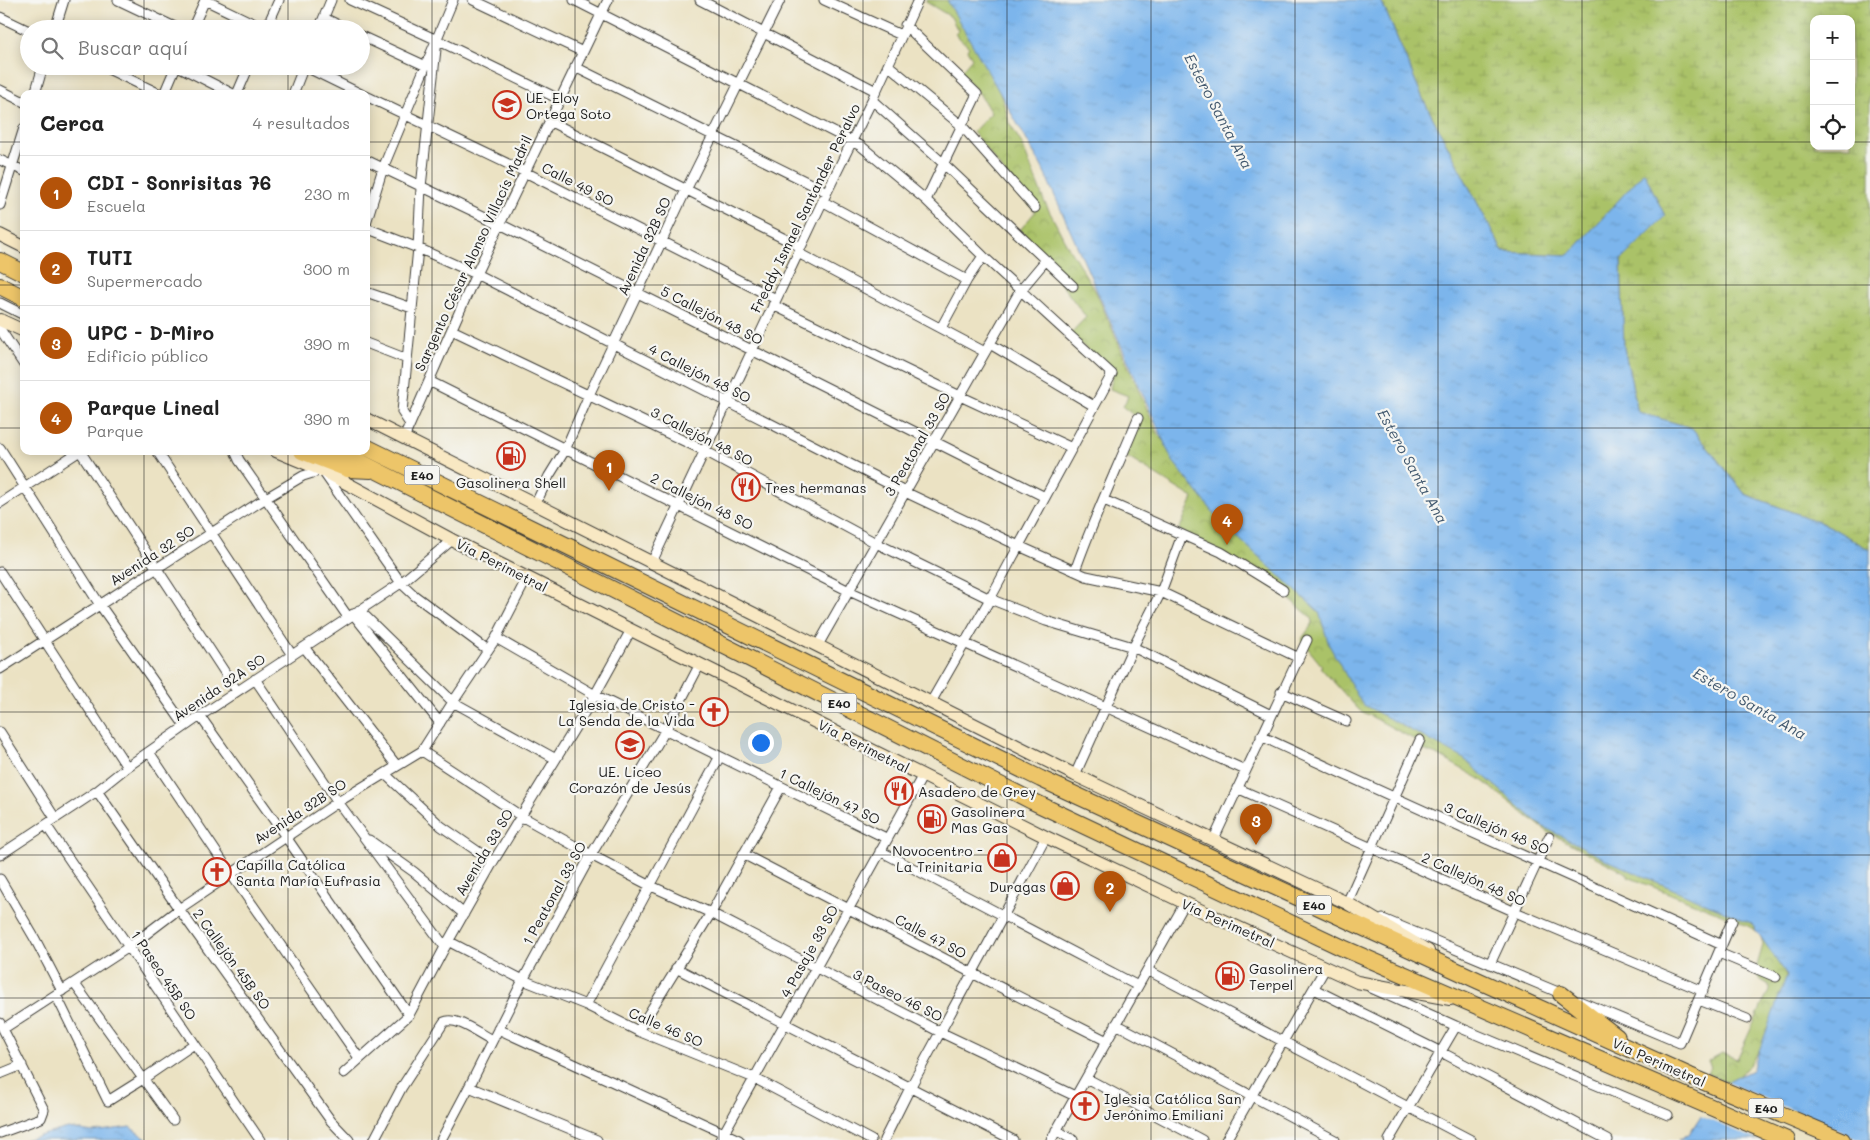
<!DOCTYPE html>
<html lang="es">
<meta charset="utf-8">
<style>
:root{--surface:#fff;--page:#f2f2f2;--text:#222;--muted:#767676;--line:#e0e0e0;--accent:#b45309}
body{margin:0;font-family:Mali,sans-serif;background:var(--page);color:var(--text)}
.controls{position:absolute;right:15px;top:15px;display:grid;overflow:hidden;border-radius:10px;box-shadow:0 2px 12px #0003}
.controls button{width:45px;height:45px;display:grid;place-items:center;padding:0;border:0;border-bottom:1px solid var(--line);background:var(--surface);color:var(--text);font:25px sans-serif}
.you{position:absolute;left:760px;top:742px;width:18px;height:18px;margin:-12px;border:4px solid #fff;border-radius:50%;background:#1a73e8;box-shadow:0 0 0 8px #1a73e833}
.badge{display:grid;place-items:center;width:32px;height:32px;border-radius:50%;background:var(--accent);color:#fff;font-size:16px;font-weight:700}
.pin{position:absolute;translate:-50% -41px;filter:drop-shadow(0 1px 2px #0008)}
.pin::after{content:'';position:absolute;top:26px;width:18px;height:15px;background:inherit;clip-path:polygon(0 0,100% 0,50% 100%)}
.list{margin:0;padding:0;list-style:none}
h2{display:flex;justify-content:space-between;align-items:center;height:65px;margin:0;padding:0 20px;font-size:21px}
h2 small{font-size:16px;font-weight:400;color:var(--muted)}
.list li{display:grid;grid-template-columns:32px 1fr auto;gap:15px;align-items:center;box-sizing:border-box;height:75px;padding:0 20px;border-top:1px solid var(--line)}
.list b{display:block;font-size:19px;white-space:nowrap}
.list p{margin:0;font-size:16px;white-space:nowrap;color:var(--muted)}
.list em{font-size:16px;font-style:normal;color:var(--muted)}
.icon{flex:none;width:28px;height:28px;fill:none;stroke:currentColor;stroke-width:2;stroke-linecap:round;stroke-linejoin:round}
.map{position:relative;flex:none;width:1870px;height:1140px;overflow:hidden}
.search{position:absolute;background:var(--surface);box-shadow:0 2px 12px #0003;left:20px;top:20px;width:350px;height:55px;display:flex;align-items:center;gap:12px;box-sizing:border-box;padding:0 18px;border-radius:28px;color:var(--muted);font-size:19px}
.panel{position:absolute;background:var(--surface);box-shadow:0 2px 12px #0003;left:20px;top:90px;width:350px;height:365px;border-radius:10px}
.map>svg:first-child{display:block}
.wetland{fill:url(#wetland-marsh);stroke:#636f42;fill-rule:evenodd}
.park{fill:url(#park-crowns);stroke:#636f42}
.water{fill:url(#water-ripples);stroke:#4c6884}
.pier{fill:#ebe2c3}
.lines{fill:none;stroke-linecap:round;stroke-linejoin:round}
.street-casing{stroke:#3b3a35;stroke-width:11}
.secondary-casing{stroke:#3b3a35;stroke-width:14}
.highway-casing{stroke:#3b3a35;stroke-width:18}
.street{stroke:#fff;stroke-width:9}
.secondary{stroke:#f8e8c3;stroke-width:12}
.highway{stroke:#edc569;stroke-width:16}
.grid{fill:none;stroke:#1c1c1c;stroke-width:1;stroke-opacity:0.55}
.labels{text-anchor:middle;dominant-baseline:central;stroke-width:4.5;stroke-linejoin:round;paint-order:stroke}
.shield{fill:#f6f6f2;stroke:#5d5d5c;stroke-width:1}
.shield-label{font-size:12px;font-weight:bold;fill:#1c1c1c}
.poi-label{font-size:14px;fill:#1c1c1c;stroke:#f6f6f2;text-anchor:start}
.street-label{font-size:14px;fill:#1c1c1c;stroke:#f6f6f2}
.water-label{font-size:15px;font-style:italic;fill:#42596f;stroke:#f6f6f2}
</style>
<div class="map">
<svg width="1870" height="1140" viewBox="0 0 1870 1140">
<defs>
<pattern id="wetland-marsh" width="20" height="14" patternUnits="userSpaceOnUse" patternTransform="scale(1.25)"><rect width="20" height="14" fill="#aac268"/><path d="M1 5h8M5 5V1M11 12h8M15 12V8" fill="none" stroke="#92a65a"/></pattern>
<pattern id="park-crowns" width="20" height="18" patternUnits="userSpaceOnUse" patternTransform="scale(1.25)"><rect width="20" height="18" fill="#aac268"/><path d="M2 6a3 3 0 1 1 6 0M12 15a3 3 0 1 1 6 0" fill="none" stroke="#92a65a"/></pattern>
<pattern id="water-ripples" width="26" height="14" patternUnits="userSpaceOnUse" patternTransform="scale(1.25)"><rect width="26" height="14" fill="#7bb5ec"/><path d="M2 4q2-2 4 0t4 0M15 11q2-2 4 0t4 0" fill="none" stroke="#6a9bca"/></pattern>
</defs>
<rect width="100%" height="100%" fill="#f6f6f2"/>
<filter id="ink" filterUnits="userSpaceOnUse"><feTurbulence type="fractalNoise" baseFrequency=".02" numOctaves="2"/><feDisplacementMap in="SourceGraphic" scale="10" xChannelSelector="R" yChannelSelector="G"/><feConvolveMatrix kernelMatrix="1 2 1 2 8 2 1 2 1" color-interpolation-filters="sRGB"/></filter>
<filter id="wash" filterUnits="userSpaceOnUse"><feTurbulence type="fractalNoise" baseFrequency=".0096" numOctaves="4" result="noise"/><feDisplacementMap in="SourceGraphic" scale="20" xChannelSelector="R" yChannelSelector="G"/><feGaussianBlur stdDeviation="1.12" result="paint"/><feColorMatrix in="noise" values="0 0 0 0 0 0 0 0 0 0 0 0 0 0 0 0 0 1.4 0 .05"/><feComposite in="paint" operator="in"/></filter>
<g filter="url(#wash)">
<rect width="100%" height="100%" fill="#ebe2c3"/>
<path class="wetland" d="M1381 0H1870V550L1829 526 1745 494 1692 428 1638 412 1624 348 1621 260 1665 216 1644 173 1569 255 1503 252 1424 101ZM1814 19H1851V146H1814Z"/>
<path class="park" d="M926 0H960L993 75 1006 110 1009 123 1022 144 1044 201 1067 245 1096 292 1157 432 1174 456 1743 906 1785 968 1787 982 1768 1038 1749 1065 1733 1084 1707 1073 1711 1067 1708 1061 1722 1053 1737 1059 1769 990V985L1761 980 1755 972 1763 945 1760 933 1739 921 1628 877V874L1548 832 1480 779 1439 756 1421 749 1417 741 1359 710 1320 667 1322 666 1301 640 1313 623 1312 618 1282 593 1179 530 1193 498 1122 454 1136 417 1123 407 1128 396 1110 389 1113 374 1070 334 1086 317 1020 230 1035 212 973 132 991 113 979 93 960 72 972 58 967 50 969 47 955 34 958 31 951 17 926 2Z"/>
<path class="water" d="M947 0H1381L1424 101 1503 252 1569 255 1644 172 1665 216 1621 260 1624 348 1638 412 1692 428 1745 494 1829 526 1870 550V1140H1678L1689 1134 1720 1086 1752 1070 1787 975 1751 923 1609 861 1542 826 1463 758 1362 704 1329 645 1319 612 1221 522 1172 460 1042 167Z
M130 1127 148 1140H24L68 1128 93 1132Z"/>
<path class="pier" d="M1724 1081 1862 1140H1758L1698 1115 1718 1084Z"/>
</g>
<g filter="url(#ink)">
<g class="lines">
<defs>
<path id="street" d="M118 0 179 29
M205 0 265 29
M350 0 437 40 559 99
M473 0 583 52
M574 0 861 146 926 200 983 256 1112 374 990 599 931 702
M700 0 876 91
M824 0 901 35
M0 17 29 31
M324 18 347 29
M905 25 977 94 926 200
M55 29 64 0
M192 29 205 0
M266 29 279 0
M319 29 331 0
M361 36 426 66
M888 65 962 126 1035 208
M102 66 160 94
M178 66 233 94
M575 67 827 192
M0 90 24 102
M35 94 43 66
M164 94 176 66
M237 94 249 66
M293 94 304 66 361 94
M366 96 525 172 776 299
M872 100 944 164 1073 286
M549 121 801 247
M0 160 24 171
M366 160 500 224 1045 497
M822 201 967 280
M0 205 24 128
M366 223 383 168 453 0
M366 228 418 248 476 274 905 492 1019 546 1086 576 1161 592 1297 657
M798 253 985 352
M366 292 412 308
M0 303 24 315
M773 305 960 396 1072 448
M941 328 967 280 983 256
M0 329 24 365
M452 330 705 451 876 543 990 599 1046 621 1133 647 1271 715
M366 343 407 359
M990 344 1094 406
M429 381 849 591 1245 770
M410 424 402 412 418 248 421 187 437 40
M404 438 476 274 608 0
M0 448 100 605 185 726
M80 451 237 691
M157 451 292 655
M235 451 239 460 348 617
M1104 500 1221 552 1283 590
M0 503 80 451
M535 505 549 476 565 450 589 395 686 190 780 0
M652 562 827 192 872 100 918 0
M1075 571C1093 519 1117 469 1138 418
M0 572 127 767
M359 610 453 702 556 759
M353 614 440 723
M496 638 595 695 886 838
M818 645 1020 291 1046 260
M304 647 397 766
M0 669 266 498 303 476 322 470 401 583 415 596 488 650
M255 679 338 802 445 947
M1281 692 1346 721
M200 716 286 837 409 1015
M0 732 55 818
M1261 736C1414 808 1569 875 1722 945
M422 751 521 816 591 855 649 885 711 913 940 1032 1075 1096
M149 752 231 874 359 1058
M385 774 441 826 493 862
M1075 775 1133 647 1161 592 1182 535
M1237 788 1513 911 1703 991
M97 791 179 909 331 1121 349 1140
M46 825 260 1140
M369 840 414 872 464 914
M1213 841 1307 640
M880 851 1138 986
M743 854 972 973 1107 1041
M0 855 97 791 127 767 200 716 401 583 452 540
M0 879 35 939 62 991
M1351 905 1347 903 1420 740
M1383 919 1565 995
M448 941 523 980 586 1005 638 1031 754 1078 871 1140
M1719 953 1776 977
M1490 964 1549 837
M676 968 1013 1140
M1147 970 1471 1140
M74 983 173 1120
M1371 988 1456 1026 1668 1115
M1314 989 1441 1052 1608 1140
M56 995 108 1101 143 1079 194 1044
M1699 1000 1747 1019
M1579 1001 1680 1043 1732 921
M586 1005 719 758
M0 1023 44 1110 41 1118 0 1133
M1116 1024 1335 1140
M3 1029 129 947 179 909 338 802 422 751 453 702 496 638 527 578
M498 1029 739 1140
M638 1031 711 913 781 787
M344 1073 409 1015 445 947 493 862 595 695 631 630
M0 1074 22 1065
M1086 1078 1202 1140
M469 1087 597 1140
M1056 1130 1073 1140
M374 1140 402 1087 444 1022C457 1016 479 1034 492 1040
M441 1140 469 1087 523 980 591 855 665 731 700 664
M720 1140 923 775
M884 1140 910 1088 1046 837
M1051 1140 1185 903
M1226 1140 1326 967
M1389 1140 1456 1026"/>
<path id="secondary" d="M0 235 24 247
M0 320 24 331
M366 419 1075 775 1347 903 1428 951
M276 451 322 470 452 540 631 630 1046 837 1202 911 1357 982 1450 999"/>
<path id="highway" d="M0 261 24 273
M0 286 24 298
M366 447 1041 779 1477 980 1690 1076 1842 1140
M302 451 348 469 371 470
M338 451 1032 801 1343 948 1787 1140
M1561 994 1617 1037"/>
</defs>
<use href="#street" class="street-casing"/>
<use href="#secondary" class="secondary-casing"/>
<use href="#highway" class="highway-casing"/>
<use href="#street" class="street"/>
<use href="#secondary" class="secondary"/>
<use href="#highway" class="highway"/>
</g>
</g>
<path class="grid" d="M144 0V29M288 0V29M432 0V1140M575 0V1140M719 0V1140M863 0V1140M1007 0V1140M1151 0V1140M1295 0V1140M1438 0V1140M1582 0V1140M1726 0V1140M144 66V94M288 66V94M0 142H24M366 142H1814M1851 142H1870M0 285H24M366 285H1870M0 428H24M366 428H1870M144 451V1140M288 451V1140M0 570H1870M0 712H1870M0 855H1870M0 998H1870"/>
<defs>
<symbol id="school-ring" viewBox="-11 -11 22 22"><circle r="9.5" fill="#f6f6f2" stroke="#c8321e" stroke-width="1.5"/><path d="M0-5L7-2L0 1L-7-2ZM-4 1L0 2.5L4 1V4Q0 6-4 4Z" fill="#c8321e"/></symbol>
<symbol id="fuel-ring" viewBox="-11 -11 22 22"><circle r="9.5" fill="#f6f6f2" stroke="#c8321e" stroke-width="1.5"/><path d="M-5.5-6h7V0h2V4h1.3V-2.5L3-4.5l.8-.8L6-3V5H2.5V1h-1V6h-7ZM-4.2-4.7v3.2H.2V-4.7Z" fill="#c8321e"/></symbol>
<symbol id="restaurant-ring" viewBox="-11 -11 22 22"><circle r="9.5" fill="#f6f6f2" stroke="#c8321e" stroke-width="1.5"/><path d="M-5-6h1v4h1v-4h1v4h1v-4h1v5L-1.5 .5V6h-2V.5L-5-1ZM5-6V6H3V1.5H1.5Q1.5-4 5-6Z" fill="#c8321e"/></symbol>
<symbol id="church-ring" viewBox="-11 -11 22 22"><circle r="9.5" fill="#f6f6f2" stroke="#c8321e" stroke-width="1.5"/><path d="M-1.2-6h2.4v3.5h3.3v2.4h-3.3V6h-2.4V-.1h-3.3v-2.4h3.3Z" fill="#c8321e"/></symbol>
<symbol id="shop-ring" viewBox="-11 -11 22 22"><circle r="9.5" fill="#f6f6f2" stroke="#c8321e" stroke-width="1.5"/><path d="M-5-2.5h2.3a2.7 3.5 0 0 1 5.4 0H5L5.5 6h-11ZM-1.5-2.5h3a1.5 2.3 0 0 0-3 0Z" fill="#c8321e"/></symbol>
</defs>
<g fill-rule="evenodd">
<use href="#school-ring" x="491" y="89" width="32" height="32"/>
<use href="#fuel-ring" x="495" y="440" width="32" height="32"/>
<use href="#restaurant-ring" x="730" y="471" width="32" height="32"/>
<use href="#church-ring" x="698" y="696" width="32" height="32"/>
<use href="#school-ring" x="614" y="729" width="32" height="32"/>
<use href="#restaurant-ring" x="883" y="775" width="32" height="32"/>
<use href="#fuel-ring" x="916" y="803" width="32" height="32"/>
<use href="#shop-ring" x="986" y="842" width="32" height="32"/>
<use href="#church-ring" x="201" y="856" width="32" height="32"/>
<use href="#shop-ring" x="1049" y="870" width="32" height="32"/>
<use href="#fuel-ring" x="1214" y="960" width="32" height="32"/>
<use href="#church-ring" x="1069" y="1090" width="32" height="32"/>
</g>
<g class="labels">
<g class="shield">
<rect x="404.5" y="465.5" width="35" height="19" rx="4"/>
<rect x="821.5" y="693.5" width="35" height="19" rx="4"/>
<rect x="1296.5" y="895.5" width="35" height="19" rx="4"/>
<rect x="1748.5" y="1098.5" width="35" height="19" rx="4"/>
</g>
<g class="shield-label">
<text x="422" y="475">E40</text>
<text x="839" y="703">E40</text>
<text x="1314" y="905">E40</text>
<text x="1766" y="1108">E40</text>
</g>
<g class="poi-label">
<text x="526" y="97">UE. Eloy<tspan x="526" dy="16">Ortega Soto</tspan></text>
<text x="511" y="482" text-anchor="middle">Gasolinera Shell</text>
<text x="765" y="487">Tres hermanas</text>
<text x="695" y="704" text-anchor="end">Iglesia de Cristo -<tspan x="695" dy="16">La Senda de la Vida</tspan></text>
<text x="630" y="771" text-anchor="middle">UE. Liceo<tspan x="630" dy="16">Corazón de Jesús</tspan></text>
<text x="918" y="791">Asadero de Grey</text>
<text x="951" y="811">Gasolinera<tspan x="951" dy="16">Mas Gas</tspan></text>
<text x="983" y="850" text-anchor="end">Novocentro -<tspan x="983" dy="16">La Trinitaria</tspan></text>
<text x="236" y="864">Capilla Católica<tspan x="236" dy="16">Santa María Eufrasia</tspan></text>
<text x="1046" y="886" text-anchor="end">Duragas</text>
<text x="1249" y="968">Gasolinera<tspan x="1249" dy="16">Terpel</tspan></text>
<text x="1104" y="1098">Iglesia Católica San<tspan x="1104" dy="16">Jerónimo Emiliani</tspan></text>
</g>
<g class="street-label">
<text transform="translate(578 184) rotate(27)">Calle 49 SO</text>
<text transform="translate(805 208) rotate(-64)">Freddy Ismael Santander Peralvo</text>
<text transform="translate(644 246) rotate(-65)">Avenida 32B SO</text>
<text transform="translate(473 253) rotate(-65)">Sargento César Alonso Villacís Madril</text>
<text transform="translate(712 315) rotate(27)">5 Callejón 48 SO</text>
<text transform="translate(700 373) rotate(27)">4 Callejón 48 SO</text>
<text transform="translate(702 436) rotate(27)">3 Callejón 48 SO</text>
<text transform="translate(917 444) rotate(-60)">3 Peatonal 33 SO</text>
<text transform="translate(702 501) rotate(26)">2 Callejón 48 SO</text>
<text transform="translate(152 555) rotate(-33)">Avenida 32 SO</text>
<text transform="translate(502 565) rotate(27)">Vía Perimetral</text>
<text transform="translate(219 687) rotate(-34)">Avenida 32A SO</text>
<text transform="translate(864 746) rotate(27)">Vía Perimetral</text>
<text transform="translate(830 796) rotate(26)">1 Callejón 47 SO</text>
<text transform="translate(300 811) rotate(-33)">Avenida 32B SO</text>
<text transform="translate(1497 828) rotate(23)">3 Callejón 48 SO</text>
<text transform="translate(484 852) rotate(-59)">Avenida 33 SO</text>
<text transform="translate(1474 879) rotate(24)">2 Callejón 48 SO</text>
<text transform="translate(554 893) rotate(-61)">1 Peatonal 33 SO</text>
<text transform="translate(1228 923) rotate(24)">Vía Perimetral</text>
<text transform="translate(931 936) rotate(28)">Calle 47 SO</text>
<text transform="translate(809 951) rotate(-61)">4 Pasaje 33 SO</text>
<text transform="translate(232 959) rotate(54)">2 Callejón 45B SO</text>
<text transform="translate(164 975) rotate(56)">1 Paseo 45B SO</text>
<text transform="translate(898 995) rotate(27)">3 Paseo 46 SO</text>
<text transform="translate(666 1027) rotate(23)">Calle 46 SO</text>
<text transform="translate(1659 1062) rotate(24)">Vía Perimetral</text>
</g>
<g class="water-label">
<text transform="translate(1219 111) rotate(62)">Estero Santa Ana</text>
<text transform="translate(1413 466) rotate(61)">Estero Santa Ana</text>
<text transform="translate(1750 703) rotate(30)">Estero Santa Ana</text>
</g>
</g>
</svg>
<div class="controls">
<button>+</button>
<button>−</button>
<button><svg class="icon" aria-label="locate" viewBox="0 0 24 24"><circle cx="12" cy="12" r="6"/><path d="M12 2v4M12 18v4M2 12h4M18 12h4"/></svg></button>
</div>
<div class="you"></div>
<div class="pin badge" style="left:609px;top:491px">1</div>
<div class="pin badge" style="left:1110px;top:912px">2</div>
<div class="pin badge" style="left:1256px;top:845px">3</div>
<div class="pin badge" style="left:1227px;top:545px">4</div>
<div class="search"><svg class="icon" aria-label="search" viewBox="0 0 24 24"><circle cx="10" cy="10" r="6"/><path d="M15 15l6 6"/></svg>Buscar aquí</div>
<section class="panel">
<h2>Cerca<small>4 resultados</small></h2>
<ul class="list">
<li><span class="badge">1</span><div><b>CDI - Sonrisitas 76</b><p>Escuela</p></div><em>230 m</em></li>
<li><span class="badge">2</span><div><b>TUTI</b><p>Supermercado</p></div><em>300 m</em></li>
<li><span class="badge">3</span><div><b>UPC - D-Miro</b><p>Edificio público</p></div><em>390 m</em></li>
<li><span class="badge">4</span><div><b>Parque Lineal</b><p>Parque</p></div><em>390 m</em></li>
</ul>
</section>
</div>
